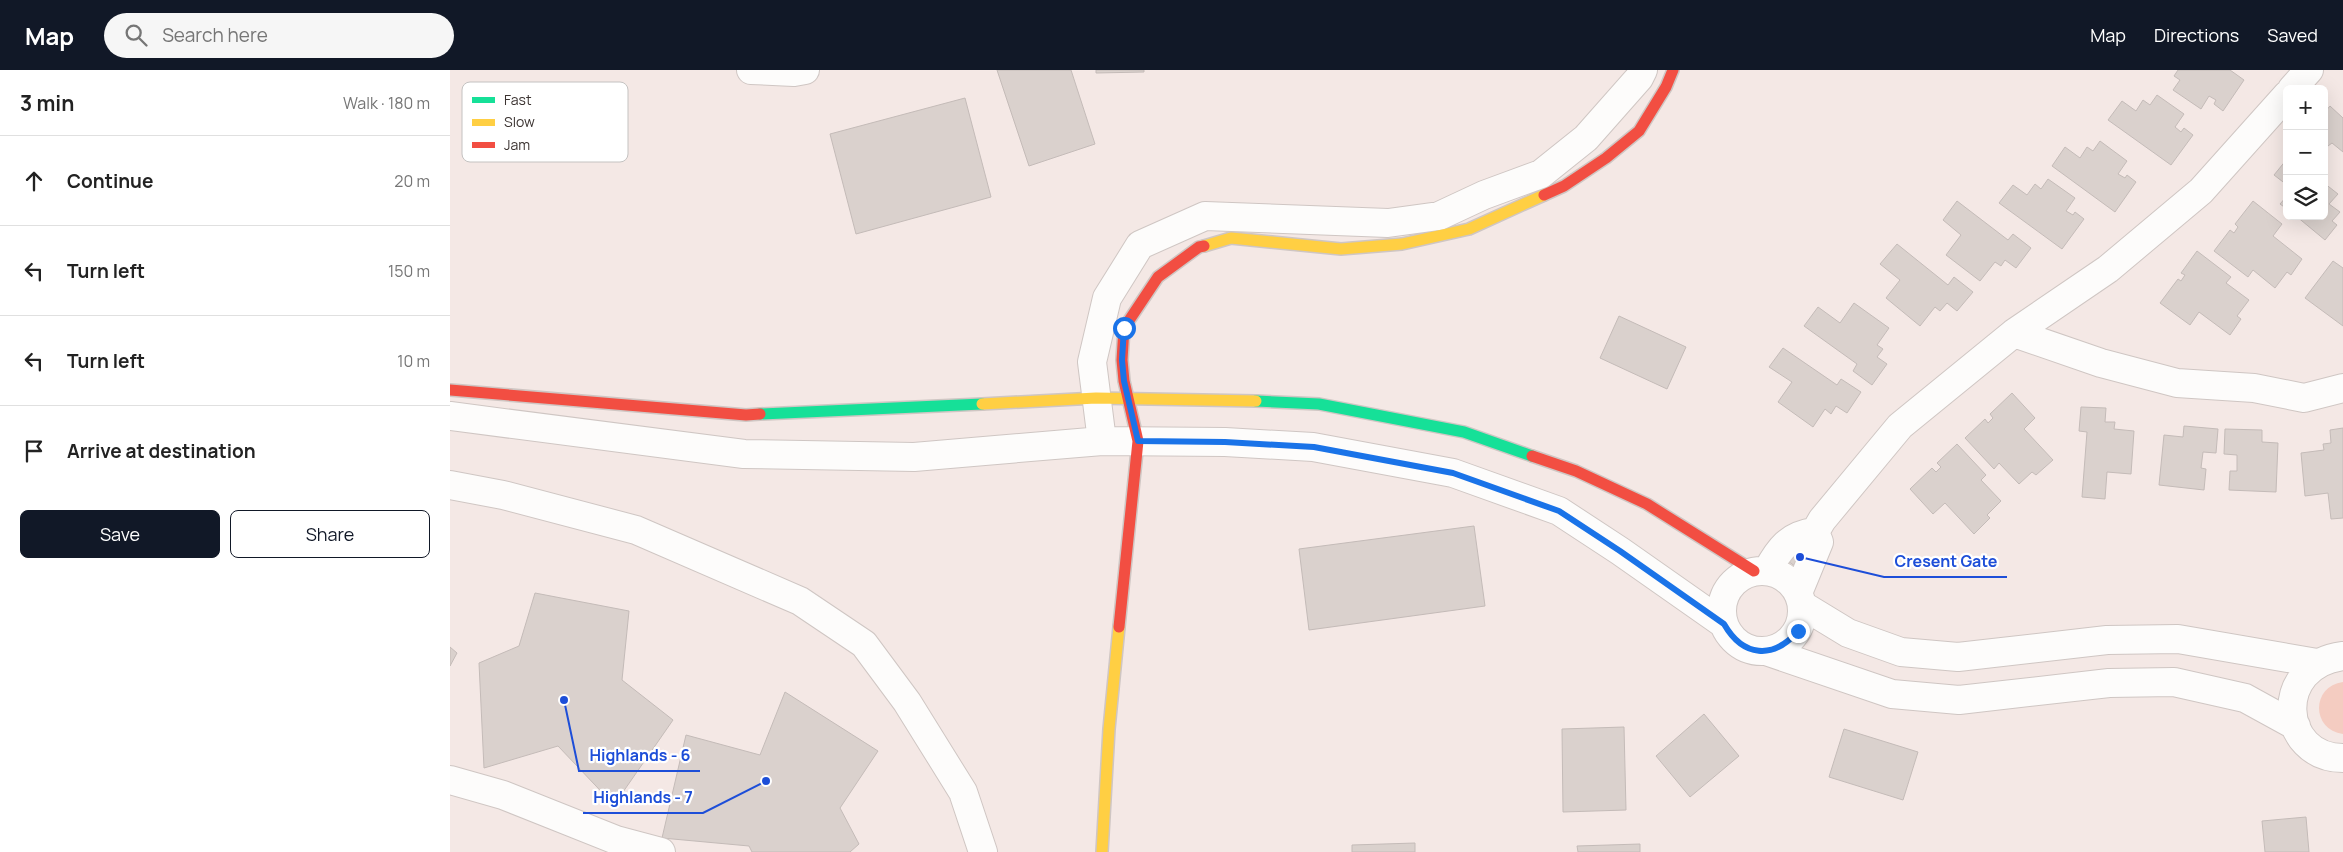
<!DOCTYPE html>
<meta charset="utf-8">
<style>
:root{--surface:#fff;--page:#f6f6f6;--text:#222;--muted:#767676;--line:#e0e0e0;--accent:#111827}
body{margin:0;font-family:Manrope,sans-serif;background:var(--page);color:var(--text)}
.controls{position:absolute;right:15px;top:15px;display:grid;overflow:hidden;border-radius:8px;box-shadow:0 5px 20px #0002}
.controls button{width:45px;height:45px;display:grid;place-items:center;padding:0;border:0;border-bottom:1px solid var(--line);background:var(--surface);color:var(--text);font:25px sans-serif}
.stop{position:absolute;width:15px;height:15px;margin:-11px;border:4px solid #1a73e8;border-radius:50%;background:#fff}
.stop.end{background:#1a73e8;border-color:#fff;box-shadow:0 1px 5px #0008}
.list{margin:0;padding:0;list-style:none}
h2{display:flex;justify-content:space-between;align-items:center;height:65px;margin:0;padding:0 20px;font-size:21px}
h2 small{font-size:16px;font-weight:400;color:var(--muted)}
.list li{display:grid;grid-template-columns:32px 1fr auto;gap:15px;align-items:center;box-sizing:border-box;height:90px;padding:0 20px;border-top:1px solid var(--line)}
.list b{display:block;font-size:19px;white-space:nowrap}
.list em{font-size:16px;font-style:normal;color:var(--muted)}
.actions{display:flex;gap:10px;padding:15px 20px}
.actions a{flex:1;padding:11px 0;border:1px solid var(--accent);border-radius:8px;text-align:center;font-size:18px;color:var(--accent)}
.actions .main{background:var(--accent);color:#fff}
.icon{flex:none;width:28px;height:28px;fill:none;stroke:currentColor;stroke-width:2;stroke-linecap:round;stroke-linejoin:round}
.map{position:relative;flex:none;width:1893px;height:782px;overflow:hidden}
header{display:flex;align-items:center;gap:30px;box-sizing:border-box;height:70px;padding:0 25px;background:var(--accent);color:#fff}
header strong{font-size:24px}
nav{display:flex;gap:28px;margin-inline-start:auto;font-size:18px}
.search{width:350px;height:45px;background:var(--page);display:flex;align-items:center;gap:12px;box-sizing:border-box;padding:0 18px;border-radius:28px;color:var(--muted);font-size:19px}
main{display:flex}
aside{flex:1;background:var(--surface)}
.map>svg:first-child{display:block}
.green{fill:#f4ccc1}
.building{fill:#dad1cd;stroke:#c4bbb8}
.lines{fill:none;stroke-linecap:round;stroke-linejoin:round}
.street-casing{stroke:#cfc6c3;stroke-width:30}
.fast-casing{stroke:#cfc6c3;stroke-width:14}
.slow-casing{stroke:#cfc6c3;stroke-width:14}
.jam-casing{stroke:#cfc6c3;stroke-width:14}
.street{stroke:#fdfcfb;stroke-width:28}
.fast{stroke:#16e098;stroke-width:11}
.slow{stroke:#ffcf43;stroke-width:11}
.jam{stroke:#f24e42;stroke-width:11}
.route{stroke:#1a73e8;stroke-width:6}
.key{fill:#fff;stroke:#c4c2c1;stroke-width:1}
.key-label{font-size:14px;fill:#3b3331}
.leader{fill:none;stroke:#1d4ed8;stroke-width:2}
.callout-dot{fill:#1d4ed8;stroke:#fff;stroke-width:2}
.callout-label{font-size:16px;text-anchor:middle;font-weight:bold;fill:#1d4ed8;stroke:#fff;stroke-width:4.5;stroke-linejoin:round;paint-order:stroke}
</style>
<header>
<strong>Map</strong>
<div class="search"><svg class="icon" aria-label="search" viewBox="0 0 24 24"><circle cx="10" cy="10" r="6"/><path d="M15 15l6 6"/></svg>Search here</div>
<nav><a>Map</a><a>Directions</a><a>Saved</a></nav>
</header>
<main>
<aside>
<h2>3 min<small>Walk · 180 m</small></h2>
<ul class="list">
<li><svg class="icon" aria-label="ahead" viewBox="0 0 24 24"><path d="M12 20V5M6 11l6-6 6 6"/></svg><div><b>Continue</b></div><em>20 m</em></li>
<li><svg class="icon" aria-label="left" viewBox="0 0 24 24"><path d="M17 20v-9H6M10 6l-5 5 5 5"/></svg><div><b>Turn left</b></div><em>150 m</em></li>
<li><svg class="icon" aria-label="left" viewBox="0 0 24 24"><path d="M17 20v-9H6M10 6l-5 5 5 5"/></svg><div><b>Turn left</b></div><em>10 m</em></li>
<li><svg class="icon" aria-label="arrive" viewBox="0 0 24 24"><path d="M6 21V4h12l-3 4 3 4H6"/></svg><div><b>Arrive at destination</b></div></li>
</ul>
<div class="actions"><a class="main">Save</a><a>Share</a></div>
</aside>
<div class="map">
<svg width="1893" height="782" viewBox="0 0 1893 782">
<rect width="100%" height="100%" fill="#f4e8e5"/>
<path class="green" d="M1893 612V664C1861 660 1861 616 1893 612Z"/>
<path class="building" d="M547 0H621L645 74 579 96Z
M646 0H694V2L646 3Z
M1728 0H1780L1794 10 1773 41 1764 34 1766 30 1759 26 1751 39 1723 20 1730 10 1724 6Z
M1707 25 1734 44 1725 57 1731 62 1734 58 1743 65 1721 95 1658 50 1672 31 1686 41 1693 30 1700 35Z
M515 28 541 127 406 164 380 64Z
M1880 36 1893 48V82L1882 73 1874 79V43Z
M1650 71 1677 91 1668 104 1675 108 1677 105 1686 112 1665 142 1602 96 1615 77 1630 88 1637 77 1643 81Z
M1837 89V115L1824 105Z
M1598 109 1625 128 1616 141 1623 145 1625 142 1634 149 1612 179 1549 133 1563 115 1577 125 1585 114 1591 119Z
M1874 113 1888 124 1879 134 1890 142 1882 151 1887 155 1875 170 1846 146H1874Z
M1837 126V139L1830 134Z
M1507 131 1558 170 1563 164 1581 178 1566 198 1555 190 1551 196 1545 192 1530 211 1496 185 1511 165 1493 150Z
M1803 131 1832 154 1823 166 1852 189 1841 205 1837 202 1825 218 1803 200 1798 207 1764 181 1780 160 1784 163 1788 157 1785 154Z
M1447 174 1498 215 1504 207 1523 222 1507 241 1497 233 1490 241 1485 237 1470 256 1436 228 1450 210 1430 194Z
M1747 181 1781 207 1776 213 1799 230 1787 246 1791 249 1780 265 1749 242 1740 255 1710 233 1728 209 1731 211 1735 205 1731 203Z
M1883 191 1893 198V256L1855 228Z
M1404 233 1439 258 1427 275 1433 279 1427 287 1437 294 1422 315 1403 301 1407 294 1354 256 1368 237 1390 253Z
M1169 246 1236 277 1217 319 1150 288Z
M1333 278 1387 315 1391 309 1411 322 1397 343 1386 336 1381 344 1375 339 1363 357 1328 332 1342 312 1319 297Z
M1562 323 1585 348 1574 359 1603 390 1586 405 1582 402 1569 414 1549 393 1544 399 1515 368 1535 349 1538 353 1543 348 1540 344Z
M1631 337 1656 338 1655 352H1665L1664 359 1684 361 1681 404 1657 402 1655 429 1632 427 1637 362 1629 361Z
M1734 356 1768 359 1766 383 1753 382 1751 398 1756 399 1754 420 1709 415 1714 365 1733 367Z
M1893 358V448L1881 449 1878 423 1855 426 1851 383 1874 380 1873 374 1881 373 1880 360Z
M1775 359 1812 360V372L1828 373 1826 422 1779 420 1780 401H1787V385L1774 384Z
M1507 374 1536 405 1531 410 1551 431 1537 445 1540 448 1524 464 1495 433 1483 444 1460 419 1482 398 1486 402 1491 397 1487 393Z
M1024 456 1035 536 859 560 849 479Z
M1349 474 1361 481 1351 500 1339 492Z
M85 523 179 541 172 610 223 650 164 735 108 676 34 698 29 593 69 576Z
M0 577 7 583 0 596Z
M335 622 428 681 390 738 409 774 400 782H302L299 776 212 768 236 665 310 685Z
M1254 644 1289 686 1240 727 1206 686Z
M1174 657 1176 740 1113 742 1112 659Z
M1394 659 1468 682 1453 730 1379 707Z
M1856 747 1859 782H1815L1812 751Z
M965 773V782H902V775Z
M1190 774V782H1128L1127 776Z"/>
<g class="lines">
<defs>
<path id="street" d="M301 0 344 2 355 0
M1842 19 1859 0
M1564 263 1651 293 1727 313 1804 318 1854 328 1893 318
M0 346 294 384 464 387 652 371 775 372 863 377 1003 403 1109 441 1170 481 1274 554
M652 371 642 292 657 228 690 175 755 146 938 153 989 146 1034 125 1091 104 1136 68 1189 8 1193 0
M0 415 53 425 186 460 350 531 414 574 457 632 513 722 533 782
M1317 501C1329 479 1339 465 1365 462
M1272 541a40 40 0 1 1 80 0a40 40 0 1 1-80 0Z
M1348 523 1369 472 1365 462 1372 450 1450 356 1564 263 1658 199 1751 121 1837 25
M1352 535 1398 563 1451 582 1508 587 1657 570 1728 569 1867 593
M1316 581 1442 624 1509 630 1659 613 1724 612 1795 628 1846 656
M1893 586C1822 595 1829 688 1893 688
M0 710 53 725 166 770 211 782"/>
<path id="fast" d="M806 331 869 334 1014 362 1082 386
M310 344 532 334"/>
<path id="slow" d="M754 176 781 168 891 179 952 174 1019 159 1094 125
M532 334 646 328 806 331
M652 782 659 659 669 557"/>
<path id="jam" d="M1094 125 1114 116 1156 88 1189 61 1216 17 1223 0
M0 320 296 345 310 344
M1082 386 1126 401 1197 434 1304 501
M669 557 688 371 674 311 672 290 674 258 708 207 749 177 754 176"/>
</defs>
<use href="#street" class="street-casing"/>
<use href="#fast" class="fast-casing"/>
<use href="#slow" class="slow-casing"/>
<use href="#jam" class="jam-casing"/>
<use href="#street" class="street"/>
<use href="#fast" class="fast"/>
<use href="#slow" class="slow"/>
<use href="#jam" class="jam"/>
</g>
<g class="lines">
<path class="route" d="M674 258 672 290 674 311 688 371 775 372 864 377 1003 403 1109 441 1170 481 1274 554C1293 587 1323 590 1348 561"/>
</g>
<rect x="12" y="12" width="166" height="80" rx="8" class="key"/>
<rect x="22" y="27" width="23" height="6" fill="#16e098"/>
<rect x="22" y="49" width="23" height="7" fill="#ffcf43"/>
<rect x="22" y="72" width="23" height="6" fill="#f24e42"/>
<g class="key-label">
<text x="54" y="35">Fast</text>
<text x="54" y="57">Slow</text>
<text x="54" y="80">Jam</text>
</g>
<path class="leader" d="M1350 487L1434 507H1557M114 630L129 701H250M316 711L253 743H133"/>
<g class="callout-dot">
<circle cx="1350" cy="487" r="5"/>
<circle cx="114" cy="630" r="5"/>
<circle cx="316" cy="711" r="5"/>
</g>
<g class="callout-label">
<text x="1496" y="497">Cresent Gate</text>
<text x="190" y="691">Highlands - 6</text>
<text x="193" y="733">Highlands - 7</text>
</g>
</svg>
<div class="controls">
<button>+</button>
<button>−</button>
<button><svg class="icon" aria-label="layers" viewBox="0 0 24 24"><path d="M12 4l9 5-9 5-9-5zM3 14l9 5 9-5"/></svg></button>
</div>
<div class="stop" style="left:674px;top:258px"></div>
<div class="stop end" style="left:1348px;top:561px"></div>
</div>
</main>
